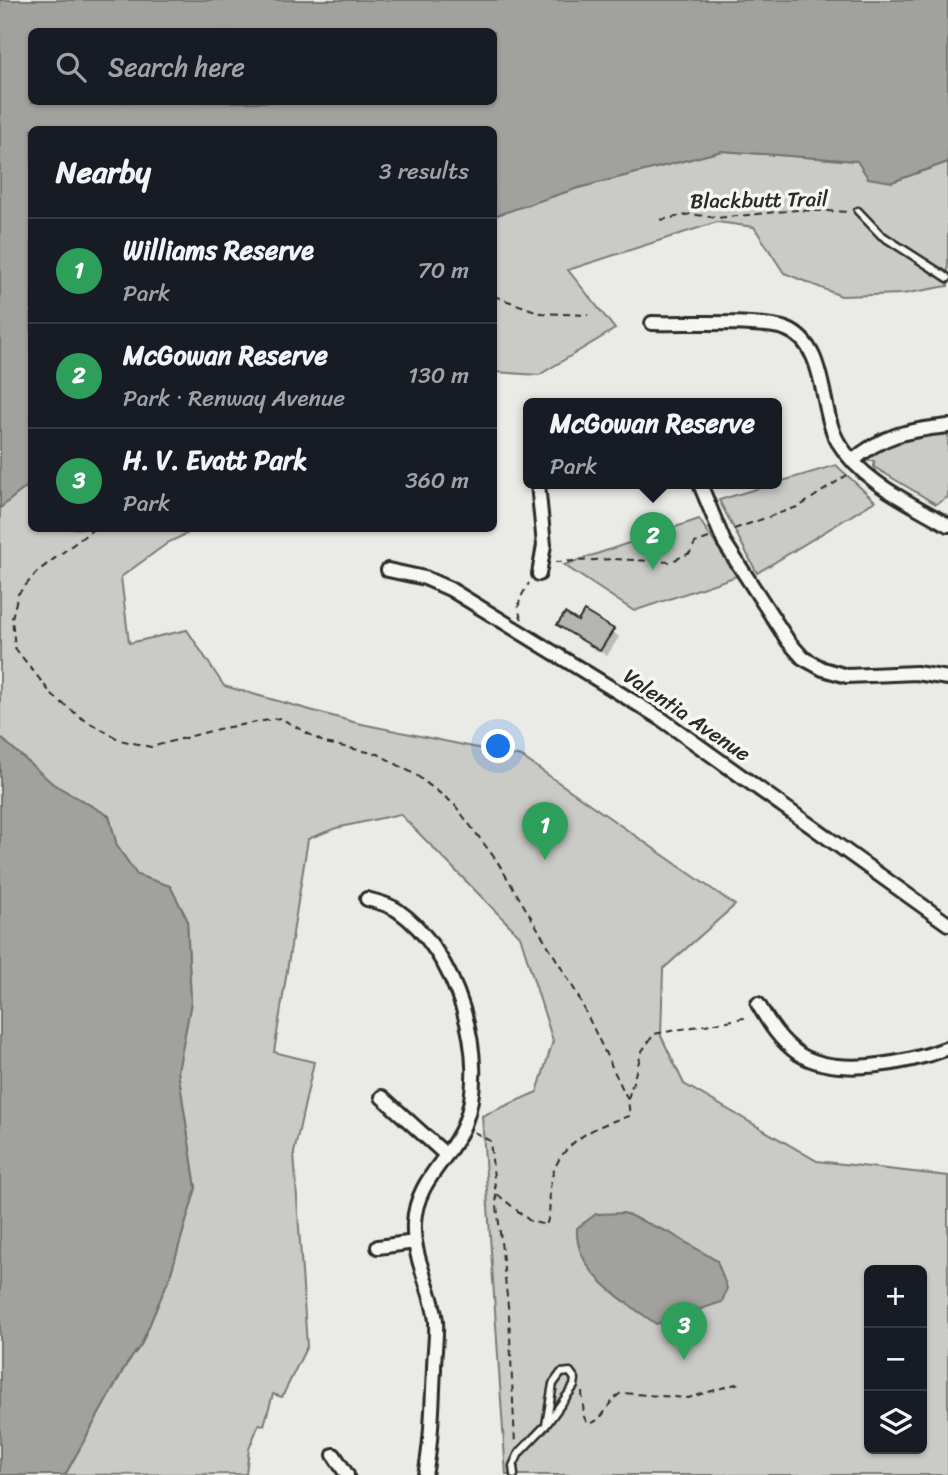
<!DOCTYPE html>
<meta charset="utf-8">
<style>
:root{--surface:#171b24;--page:#242831;--text:#f1f3f6;--muted:#9ea1a6;--line:#363941;--accent:#7c3aed}
body{margin:0;font-family:Sriracha,sans-serif;background:var(--page);color:var(--text)}
.controls{position:absolute;right:21px;bottom:21px;display:grid;overflow:hidden;border-radius:10px;box-shadow:0 2px 5px #0004}
.controls button{width:63px;height:63px;display:grid;place-items:center;padding:0;border:0;border-bottom:2px solid var(--line);background:var(--surface);color:var(--text);font:35px sans-serif}
.you{position:absolute;left:499px;top:747px;width:24px;height:24px;margin:-18px;border:5px solid #fff;border-radius:50%;background:#1a73e8;box-shadow:0 0 0 10px #1a73e833}
.badge{display:grid;place-items:center;width:46px;height:46px;border-radius:50%;background:var(--accent);color:#fff;font-size:23px;font-weight:700}
.pin{position:absolute;translate:-50% -58px;filter:drop-shadow(0 2px 4px #0008)}
.pin::after{content:'';position:absolute;top:37px;width:24px;height:21px;background:inherit;clip-path:polygon(0 0,100% 0,50% 100%)}
.popup{position:absolute;left:523px;top:398px;width:259px;height:91px;box-sizing:border-box;display:grid;place-content:center;border-radius:10px;background:var(--surface);filter:drop-shadow(0 2px 5px #0005);font-size:23px;white-space:nowrap;color:var(--muted)}
.popup b{font-size:26px;color:var(--text)}
.popup::after{content:'';position:absolute;left:50%;top:100%;margin-left:-14px;border:14px solid transparent;border-top-color:var(--surface)}
.list{margin:0;padding:0;list-style:none}
h2{display:flex;justify-content:space-between;align-items:center;height:91px;margin:0;padding:0 28px;font-size:30px}
h2 small{font-size:23px;font-weight:400;color:var(--muted)}
.list li{display:grid;grid-template-columns:46px 1fr auto;gap:21px;align-items:center;box-sizing:border-box;height:105px;padding:0 28px;border-top:2px solid var(--line)}
.list b{display:block;font-size:26px;white-space:nowrap}
.list p{margin:0;font-size:23px;white-space:nowrap;color:var(--muted)}
.list em{font-size:23px;font-style:normal;color:var(--muted)}
.icon{flex:none;width:38px;height:38px;fill:none;stroke:currentColor;stroke-width:2;stroke-linecap:round;stroke-linejoin:round}
.map{position:relative;flex:none;width:948px;height:1475px;overflow:hidden}
.search{position:absolute;background:var(--surface);box-shadow:0 2px 5px #0004;left:28px;top:28px;width:469px;height:77px;display:flex;align-items:center;gap:18px;box-sizing:border-box;padding:0 24px;border-radius:10px;color:var(--muted);font-size:26px}
.panel{position:absolute;background:var(--surface);box-shadow:0 2px 5px #0004;left:28px;top:126px;width:469px;height:406px;border-radius:10px}
.map>svg:first-child{display:block}
.green{fill:#cacac7;stroke:#7a7a79;stroke-width:2;fill-rule:evenodd}
.water{fill:#a1a19e;stroke:#727270;stroke-width:2;fill-rule:evenodd}
.shadow{fill:#0003}
.building{fill:#b4b4b1;stroke:#2b2b2b;stroke-width:2}
.lines{fill:none;stroke-linecap:round;stroke-linejoin:round}
.service-casing{stroke:#2b2b2b;stroke-width:11}
.minor-casing{stroke:#2b2b2b;stroke-width:18}
.path{stroke:#2b2b2b;stroke-width:2;stroke-dasharray:7 5;stroke-linecap:butt}
.service{stroke:#f6f6f2;stroke-width:6}
.minor{stroke:#f6f6f2;stroke-width:12}
.labels{text-anchor:middle;dominant-baseline:central;stroke-width:7;stroke-linejoin:round;paint-order:stroke}
.street-label{font-size:21px;fill:#2b2b2b;stroke:#f6f6f2}
</style>
<div class="map">
<svg width="948" height="1475" viewBox="0 0 948 1475">
<rect width="100%" height="100%" fill="#eaeae6"/>
<filter id="ink" filterUnits="userSpaceOnUse"><feTurbulence type="fractalNoise" baseFrequency=".0143" numOctaves="2"/><feDisplacementMap in="SourceGraphic" scale="14" xChannelSelector="R" yChannelSelector="G"/><feConvolveMatrix kernelMatrix="1 2 1 2 8 2 1 2 1" color-interpolation-filters="sRGB"/></filter>
<g filter="url(#ink)">
<path class="green" d="M722 151 857 161 892 182 948 162V286L903 294 841 296 784 273 754 227 717 222 568 270 615 329 539 375 494 372V216L578 188Z
M948 426V497L936 504 874 467V461H853L870 446Z
M836 465 875 501 757 573 719 500Z
M31 483 32 528 197 529 169 542 121 577 129 643 187 630 224 686 357 723 522 757 735 905 663 969 661 1036 684 1084 817 1161 948 1176V1475H506L482 1116 537 1092 553 1041 520 936 400 814 336 828 308 839 274 1052 314 1062 294 1153 307 1346 282 1397 273 1394 264 1425 259 1424 249 1449 246 1474 65 1475 126 1365 141 1345 170 1276 196 1188 178 1071 191 1002 187 919 170 886 137 875 117 846 109 816 53 784 0 737V508ZM869 1270H922V1449H869Z
M699 519 737 576 634 611 564 565Z"/>
<path class="water" d="M0 0H948V162L892 182 868 178 857 161 722 151 578 188 494 216V130H32L31 483 0 508ZM32 32H494V102H32Z
M0 737 53 784 109 816 117 846 137 875 170 886 187 919 191 1002 178 1071 196 1188 170 1276 141 1345 126 1365 65 1475H0Z
M624 1213 670 1233 717 1261 727 1288 722 1302 656 1324C624 1301 574 1272 577 1228L596 1214Z"/>
<path class="shadow" d="M560 624 612 631 619 637 607 656Z"/>
<path class="building" d="M584 611 614 629 600 651 557 625 565 613 578 621Z"/>
<g class="lines">
<defs>
<path id="service" d="M858 211 881 235 948 278
M514 1475 513 1466 519 1453 546 1425 574 1386 575 1379 570 1372 561 1373 553 1384 546 1425"/>
<path id="minor" d="M652 323C681 324 762 320 786 329 828 345 819 410 838 442 862 482 909 502 948 525
M853 461C881 435 910 430 948 426
M538 484 544 545 539 574
M700 484 724 542 788 641 803 658 823 669 847 676 916 673 948 678
M388 570 425 578 450 589 660 718 948 924
M367 899C377 902 388 904 397 910 456 950 491 1059 464 1125 450 1160 416 1180 414 1223 412 1257 432 1288 436 1321 437 1336 434 1354 434 1369 432 1404 432 1441 425 1475
M758 1004C769 1023 780 1041 799 1054 837 1078 909 1063 948 1048
M382 1097 445 1154
M378 1247 415 1242
M334 1455 347 1475"/>
</defs>
<use href="#service" class="service-casing"/>
<use href="#minor" class="minor-casing"/>
<path class="path" d="M660 220 691 214 717 218 797 210 850 212
M494 296 541 313 588 315
M95 528 38 571 18 594 12 618 15 648 53 696 83 719 120 740 151 747 218 729 280 718 325 743 378 754 416 775 454 804 497 861 576 992 628 1100 630 1116C596 1125 557 1143 551 1182 548 1197 552 1212 546 1225L530 1221 497 1194
M734 529 800 506 847 475
M555 562 613 559 670 562 690 553 695 543 709 538
M522 619C514 605 522 595 529 583
M628 1099 642 1051 654 1034 744 1018 748 1014
M474 1132 490 1141 509 1315 515 1444
M582 1392 584 1417 588 1424C605 1421 607 1402 621 1393L688 1398 739 1383"/>
<use href="#service" class="service"/>
<use href="#minor" class="minor"/>
</g>
</g>
<g class="labels">
<g class="street-label">
<text transform="translate(759 200) rotate(-1)">Blackbutt Trail</text>
<text transform="translate(687 715) rotate(34)">Valentia Avenue</text>
</g>
</g>
</svg>
<div class="controls">
<button>+</button>
<button>−</button>
<button><svg class="icon" aria-label="layers" viewBox="0 0 24 24"><path d="M12 4l9 5-9 5-9-5zM3 14l9 5 9-5"/></svg></button>
</div>
<div class="you"></div>
<div class="pin badge" style="left:545px;top:860px;background:#2e9e5b">1</div>
<div class="pin badge" style="left:653px;top:570px;background:#2e9e5b">2</div>
<div class="popup"><b>McGowan Reserve</b>Park</div>
<div class="pin badge" style="left:684px;top:1360px;background:#2e9e5b">3</div>
<div class="search"><svg class="icon" aria-label="search" viewBox="0 0 24 24"><circle cx="10" cy="10" r="6"/><path d="M15 15l6 6"/></svg>Search here</div>
<section class="panel">
<h2>Nearby<small>3 results</small></h2>
<ul class="list">
<li><span class="badge" style="background:#2e9e5b">1</span><div><b>Williams Reserve</b><p>Park</p></div><em>70 m</em></li>
<li><span class="badge" style="background:#2e9e5b">2</span><div><b>McGowan Reserve</b><p>Park · Renway Avenue</p></div><em>130 m</em></li>
<li><span class="badge" style="background:#2e9e5b">3</span><div><b>H. V. Evatt Park</b><p>Park</p></div><em>360 m</em></li>
</ul>
</section>
</div>
